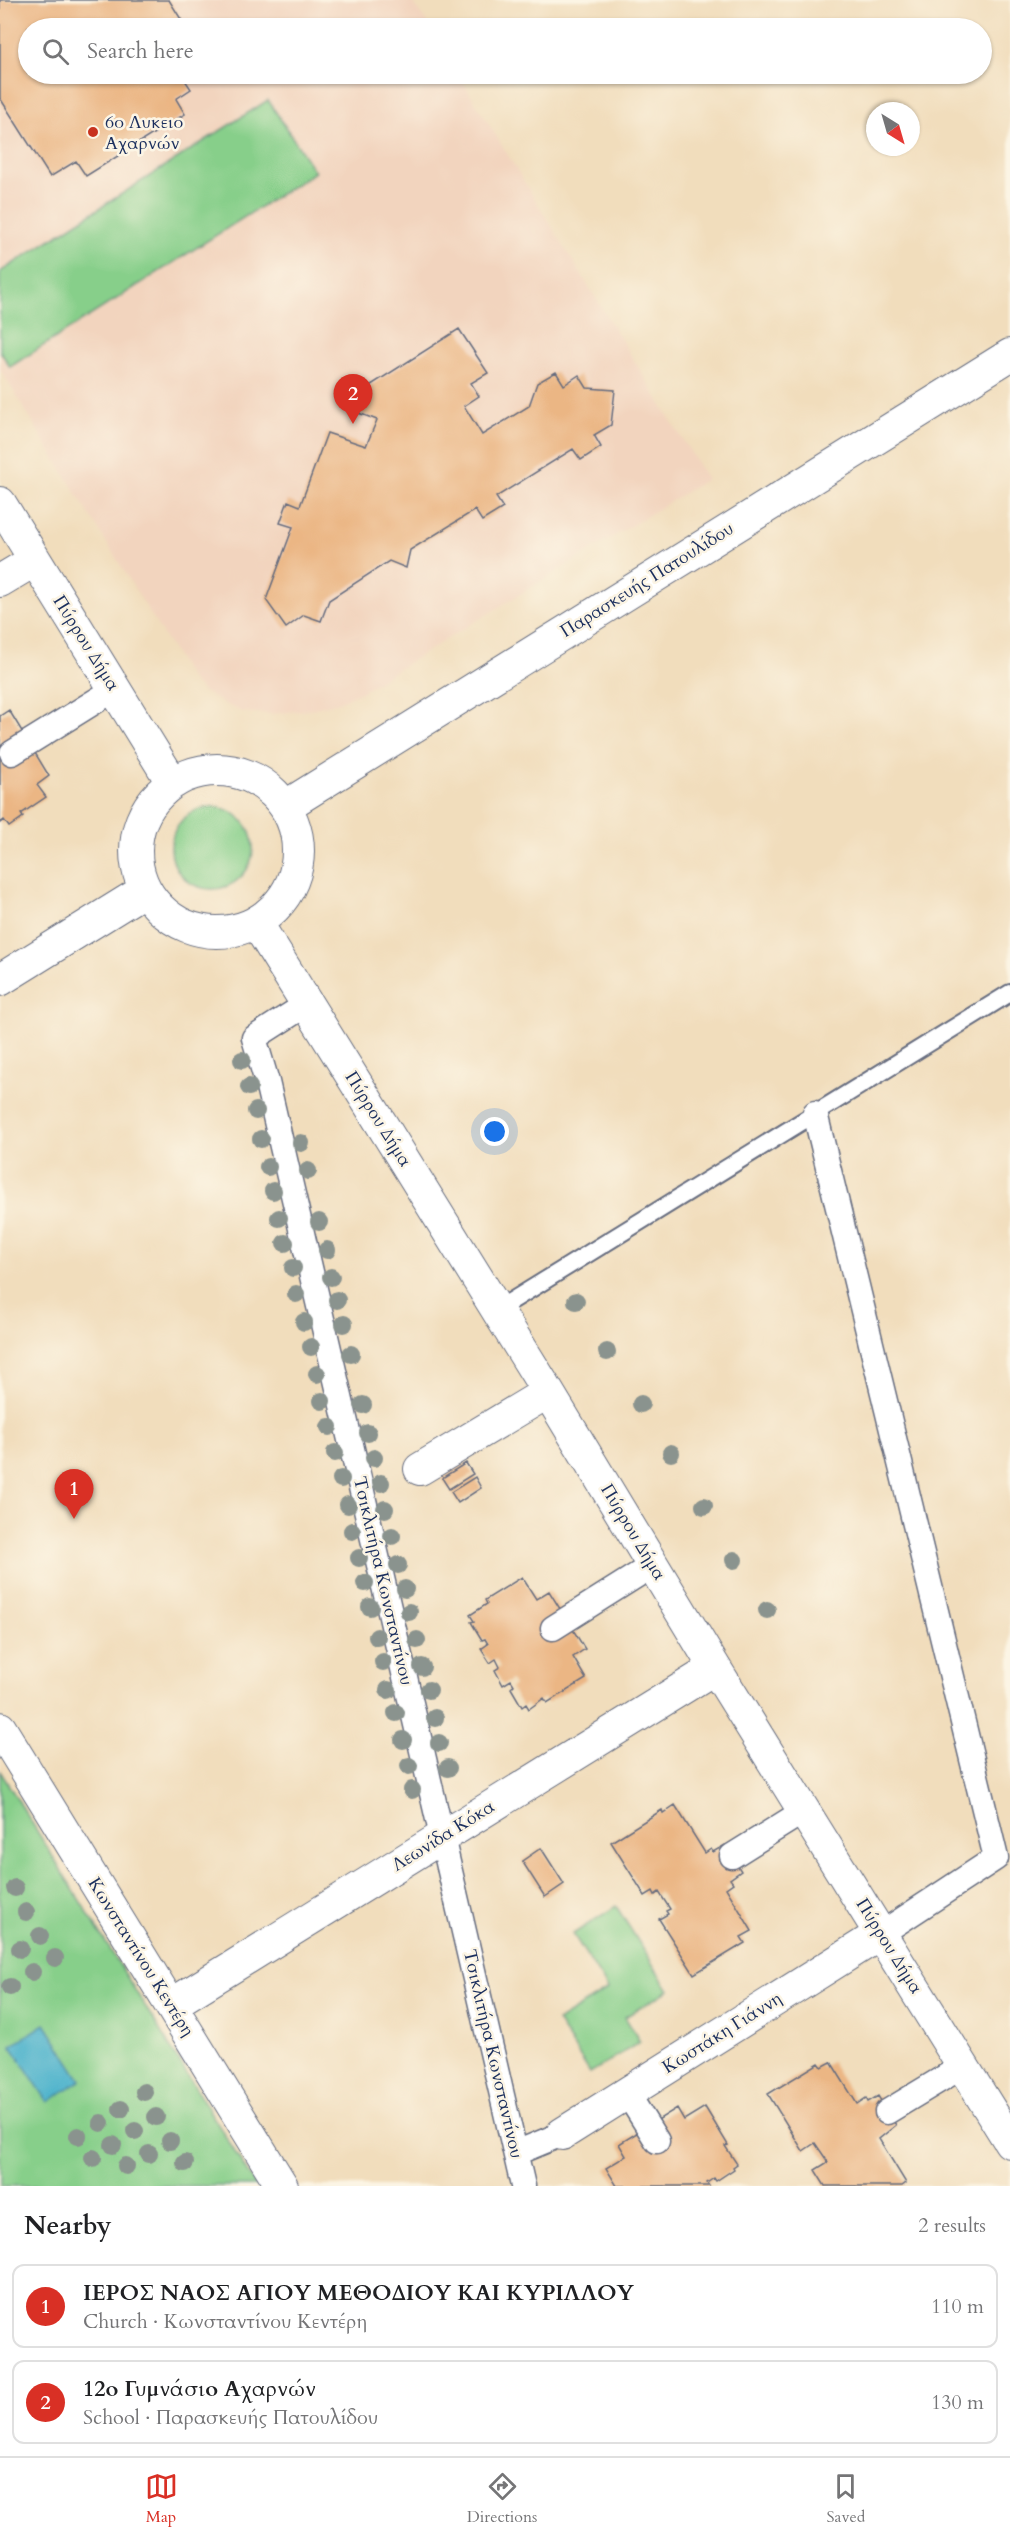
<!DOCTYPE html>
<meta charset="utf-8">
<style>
:root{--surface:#fff;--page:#f2f2f2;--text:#202124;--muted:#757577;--line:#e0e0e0;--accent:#d93025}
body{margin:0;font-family:Cardo,serif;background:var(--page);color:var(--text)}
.compass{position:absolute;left:866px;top:102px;width:54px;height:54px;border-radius:50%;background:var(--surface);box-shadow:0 2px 4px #0004;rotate:143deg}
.you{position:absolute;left:495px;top:1132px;width:21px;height:21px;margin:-15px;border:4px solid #fff;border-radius:50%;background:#1a73e8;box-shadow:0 0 0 9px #1a73e833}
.badge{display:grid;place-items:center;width:39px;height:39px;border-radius:50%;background:var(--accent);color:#fff;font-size:20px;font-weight:700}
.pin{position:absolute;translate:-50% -50px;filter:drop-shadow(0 2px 3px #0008)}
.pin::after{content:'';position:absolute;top:32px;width:21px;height:18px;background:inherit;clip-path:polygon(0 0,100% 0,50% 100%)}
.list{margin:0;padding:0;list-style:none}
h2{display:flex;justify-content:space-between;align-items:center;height:78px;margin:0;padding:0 24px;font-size:26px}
h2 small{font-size:20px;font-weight:400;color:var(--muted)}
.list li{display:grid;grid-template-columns:39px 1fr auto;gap:18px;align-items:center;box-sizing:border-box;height:84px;margin:0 12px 12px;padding:0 12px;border:2px solid var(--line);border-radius:12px}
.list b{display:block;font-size:22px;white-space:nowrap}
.list p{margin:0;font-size:20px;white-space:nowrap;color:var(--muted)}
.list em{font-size:20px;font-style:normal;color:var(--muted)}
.icon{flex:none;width:33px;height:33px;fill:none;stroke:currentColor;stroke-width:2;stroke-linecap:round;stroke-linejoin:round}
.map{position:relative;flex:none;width:1010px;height:2186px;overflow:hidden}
.search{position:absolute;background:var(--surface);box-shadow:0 2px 4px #0004;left:18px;right:18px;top:18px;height:66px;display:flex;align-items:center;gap:15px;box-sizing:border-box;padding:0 21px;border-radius:33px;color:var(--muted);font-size:22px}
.sheet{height:270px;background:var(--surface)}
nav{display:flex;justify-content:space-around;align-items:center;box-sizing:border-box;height:84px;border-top:2px solid var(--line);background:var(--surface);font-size:16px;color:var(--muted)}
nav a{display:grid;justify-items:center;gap:3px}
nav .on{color:var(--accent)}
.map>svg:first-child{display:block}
.built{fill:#f2d4be}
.green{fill:#87cf8a;stroke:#517f74;stroke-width:1.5}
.water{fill:#4db3cc;stroke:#347195;stroke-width:1.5}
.building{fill:#ebb684}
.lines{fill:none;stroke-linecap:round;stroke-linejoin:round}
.service-casing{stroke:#666c7f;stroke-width:20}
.pedestrian-casing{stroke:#666c7f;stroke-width:27}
.minor-casing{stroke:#666c7f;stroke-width:34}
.service{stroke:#fff;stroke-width:16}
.pedestrian{stroke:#fff;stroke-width:24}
.minor{stroke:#fff;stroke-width:32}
.tree{fill:#8a938e}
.poi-dot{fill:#c8321e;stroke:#fcf5e5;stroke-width:2}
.labels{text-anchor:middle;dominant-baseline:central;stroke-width:5;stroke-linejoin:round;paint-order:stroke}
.poi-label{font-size:18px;fill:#1b2f5e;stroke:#fcf5e5;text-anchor:start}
.street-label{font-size:18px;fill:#1b2f5e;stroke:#fcf5e5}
</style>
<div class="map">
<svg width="1010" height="2186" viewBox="0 0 1010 2186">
<rect width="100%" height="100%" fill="#fcf5e5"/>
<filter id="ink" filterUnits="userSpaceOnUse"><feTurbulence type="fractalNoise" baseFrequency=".0167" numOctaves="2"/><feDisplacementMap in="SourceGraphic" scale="12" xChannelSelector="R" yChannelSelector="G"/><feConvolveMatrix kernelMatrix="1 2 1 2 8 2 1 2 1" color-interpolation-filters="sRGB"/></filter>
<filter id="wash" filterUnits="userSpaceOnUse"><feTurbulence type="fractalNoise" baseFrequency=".008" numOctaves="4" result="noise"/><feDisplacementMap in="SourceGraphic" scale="24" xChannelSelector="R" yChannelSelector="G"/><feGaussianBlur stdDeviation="1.35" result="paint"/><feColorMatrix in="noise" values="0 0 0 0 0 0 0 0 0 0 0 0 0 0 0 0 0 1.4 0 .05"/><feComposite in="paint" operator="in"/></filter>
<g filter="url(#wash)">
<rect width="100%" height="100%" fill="#f1ddbc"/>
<path class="built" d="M0 0H412L430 28H28V74H458L707 479 361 692 336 703 307 710 271 714 243 712 224 704 204 692 191 680 0 369Z"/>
<path class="green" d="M268 100 315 172 10 367 0 351V272Z
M171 848a41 41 0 1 1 82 0a41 41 0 1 1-82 0Z
M0 1771 256 2186H0Z
M616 1906 669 1990 625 2017 640 2042 590 2073 557 2021 608 1989 573 1934Z"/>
<path class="water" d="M45 2024 81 2080 48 2102 11 2046Z"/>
<g id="blocks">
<path class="building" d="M0 0H169L184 24 177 28H28V74H181L191 89 176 99 185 114 86 176 76 161 50 177 0 98Z
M459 329 488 373 471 383 479 396 464 406 482 435 529 406 537 383 556 372 564 385 579 375 587 388 615 390 611 425 594 435 601 447 581 460 573 449 496 497 503 508 482 521 475 510 410 550 406 568 389 561 329 600 321 621 304 615 286 628 266 600 293 527 280 523 288 501 300 506 327 433 366 446 377 420 340 406 341 403 353 407 360 392Z
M9 710 49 776 37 785 46 797 21 814 23 817 9 827 4 820 0 823V716Z
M466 1463 473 1474 449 1489 442 1478Z
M475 1477 481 1488 458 1503 451 1492Z
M522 1577 536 1599 549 1591 585 1649 573 1657 586 1679 547 1703 544 1698 529 1709 526 1704 522 1707 511 1688 514 1685 511 1680 503 1685 495 1670 500 1667 496 1659 490 1663 481 1649 488 1644 485 1639 482 1640 471 1622 474 1621 470 1615 487 1604 485 1600Z
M675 1805 705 1853 711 1849 713 1852 725 1845 741 1871 730 1879 733 1883 726 1888 752 1931 741 1937 745 1943 694 1974 659 1919 668 1914 666 1911 670 1909 659 1892 655 1895 653 1891 645 1896 611 1842 662 1810 663 1813Z
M541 1848 564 1884 545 1897 522 1861Z
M831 2062 857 2104 866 2098 868 2102 878 2096 896 2125 879 2139 906 2183 902 2186H825L815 2170 828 2162 815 2143 803 2151 768 2094 819 2063 822 2067Z
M705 2107 728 2145 725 2146 737 2164 733 2167 734 2169 716 2181 714 2178 707 2183 709 2186H617L606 2168 626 2156 619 2144 677 2108 684 2120Z"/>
</g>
</g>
<g filter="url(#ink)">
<use href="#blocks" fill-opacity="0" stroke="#666c7f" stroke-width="1.5"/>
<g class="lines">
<defs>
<path id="service" d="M497 1310 1010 993"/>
<path id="pedestrian" d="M12 753 115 689
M307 1004 254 1038 267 1082 523 2186
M815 1113 996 1858 882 1933
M553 1628 653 1565
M732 1856 804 1811
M627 2093 657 2141
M887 2112 963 2066
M516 2153 562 2134"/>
<path id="minor" d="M0 503 172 782
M0 581 35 560
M136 851a81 81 0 1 1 162 0a81 81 0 1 1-162 0Z
M286 806 1010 355
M256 922 548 1392 715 1668 1010 2142
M0 980 145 890
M420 1469 548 1392
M0 1728 282 2186
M171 2005 715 1668
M562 2134 882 1933"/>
</defs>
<use href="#service" class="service-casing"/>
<use href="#pedestrian" class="pedestrian-casing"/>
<use href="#minor" class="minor-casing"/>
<use href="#service" class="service"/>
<use href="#pedestrian" class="pedestrian"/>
<use href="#minor" class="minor"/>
</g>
<g class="tree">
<circle cx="242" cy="1060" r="9"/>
<circle cx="249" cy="1087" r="9"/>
<circle cx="256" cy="1111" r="9"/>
<circle cx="261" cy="1139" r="9"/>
<circle cx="301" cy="1143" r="9"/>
<circle cx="268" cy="1167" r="9"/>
<circle cx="308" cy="1171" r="9"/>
<circle cx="273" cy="1191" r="9"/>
<circle cx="279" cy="1218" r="9"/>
<circle cx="319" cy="1222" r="9"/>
<circle cx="285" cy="1243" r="9"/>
<circle cx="327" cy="1250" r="9"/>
<circle cx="293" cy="1268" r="9"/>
<circle cx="331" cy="1277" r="9"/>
<circle cx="296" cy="1294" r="9"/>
<circle cx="337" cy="1300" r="9"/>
<circle cx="576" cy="1301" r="9"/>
<circle cx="304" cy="1322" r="9"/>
<circle cx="344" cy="1324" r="9"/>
<circle cx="311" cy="1347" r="9"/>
<circle cx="607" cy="1352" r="9"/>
<circle cx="351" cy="1354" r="9"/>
<circle cx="317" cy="1374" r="9"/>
<circle cx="322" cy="1401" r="9"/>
<circle cx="641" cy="1404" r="9"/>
<circle cx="363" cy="1405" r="9"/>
<circle cx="329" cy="1427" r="9"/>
<circle cx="368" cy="1433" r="9"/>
<circle cx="335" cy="1453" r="9"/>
<circle cx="671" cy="1453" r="9"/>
<circle cx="374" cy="1458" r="9"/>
<circle cx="341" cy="1479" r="9"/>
<circle cx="381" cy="1483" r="9"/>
<circle cx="348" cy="1505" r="9"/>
<circle cx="704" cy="1506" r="9"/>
<circle cx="385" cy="1509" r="9"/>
<circle cx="352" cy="1531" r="9"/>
<circle cx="392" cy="1536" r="9"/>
<circle cx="359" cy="1558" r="9"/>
<circle cx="734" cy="1560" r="9"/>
<circle cx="398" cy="1565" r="9"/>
<circle cx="365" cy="1583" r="9"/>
<circle cx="405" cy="1589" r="9"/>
<circle cx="370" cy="1607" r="9"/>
<circle cx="767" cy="1610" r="9"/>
<circle cx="409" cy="1612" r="9"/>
<circle cx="377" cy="1637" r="9"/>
<circle cx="417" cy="1640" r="9"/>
<circle cx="383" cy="1662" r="9"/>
<circle cx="422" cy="1667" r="9"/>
<circle cx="388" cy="1690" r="9"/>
<circle cx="429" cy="1690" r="9"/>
<circle cx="396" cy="1713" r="9"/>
<circle cx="435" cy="1718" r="9"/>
<circle cx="403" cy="1740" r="9"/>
<circle cx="439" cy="1743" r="9"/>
<circle cx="409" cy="1766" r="9"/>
<circle cx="448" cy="1768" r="9"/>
<circle cx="412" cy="1790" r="9"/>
<circle cx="15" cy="1888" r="9"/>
<circle cx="26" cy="1912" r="9"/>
<circle cx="40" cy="1936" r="9"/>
<circle cx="20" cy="1949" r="9"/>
<circle cx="55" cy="1958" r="9"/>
<circle cx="32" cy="1972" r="9"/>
<circle cx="10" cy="1987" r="9"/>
<circle cx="144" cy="2092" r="9"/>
<circle cx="121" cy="2109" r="9"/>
<circle cx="156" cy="2117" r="9"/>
<circle cx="101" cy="2123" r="9"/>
<circle cx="135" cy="2131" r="9"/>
<circle cx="78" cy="2136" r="9"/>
<circle cx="170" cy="2141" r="9"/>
<circle cx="113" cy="2145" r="9"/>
<circle cx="149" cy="2154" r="9"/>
<circle cx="93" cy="2158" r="9"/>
<circle cx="185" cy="2163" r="9"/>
<circle cx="126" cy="2166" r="9"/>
</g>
</g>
<circle class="poi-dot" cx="93" cy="132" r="6"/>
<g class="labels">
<g class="poi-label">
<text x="105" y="122">6ο Λυκειο<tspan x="105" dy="21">Αχαρνών</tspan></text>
</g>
<g class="street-label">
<text transform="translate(647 580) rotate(-32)">Παρασκευής Πατουλίδου</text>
<text transform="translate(86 643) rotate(58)">Πύρρου Δήμα</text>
<text transform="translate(378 1119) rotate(58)">Πύρρου Δήμα</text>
<text transform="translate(633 1532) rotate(59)">Πύρρου Δήμα</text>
<text transform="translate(383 1581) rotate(77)">Τσικλιτήρα Κωνσταντίνου</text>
<text transform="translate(443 1836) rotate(-32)">Λεωνίδα Κόκα</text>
<text transform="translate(889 1946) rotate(58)">Πύρρου Δήμα</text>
<text transform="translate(141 1957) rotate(58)">Κωνσταντίνου Κεντέρη</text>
<text transform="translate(722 2033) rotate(-32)">Κωστάκη Γιάννη</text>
<text transform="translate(493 2054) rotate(77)">Τσικλιτήρα Κωνσταντίνου</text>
</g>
</g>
</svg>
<svg class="compass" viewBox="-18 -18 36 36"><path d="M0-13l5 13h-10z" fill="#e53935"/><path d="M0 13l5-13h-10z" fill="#757577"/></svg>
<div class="you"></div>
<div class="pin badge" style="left:74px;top:1519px">1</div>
<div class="pin badge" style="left:353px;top:424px">2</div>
<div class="search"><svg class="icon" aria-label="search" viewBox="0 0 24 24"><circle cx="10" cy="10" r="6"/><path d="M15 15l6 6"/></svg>Search here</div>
</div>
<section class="sheet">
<h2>Nearby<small>2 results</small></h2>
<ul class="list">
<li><span class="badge">1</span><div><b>ΙΕΡΟΣ ΝΑΟΣ ΑΓΙΟΥ ΜΕΘΟΔΙΟΥ ΚΑΙ ΚΥΡΙΛΛΟΥ</b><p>Church · Κωνσταντίνου Κεντέρη</p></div><em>110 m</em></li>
<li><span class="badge">2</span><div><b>12ο Γυμνάσιο Αχαρνών</b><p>School · Παρασκευής Πατουλίδου</p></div><em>130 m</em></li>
</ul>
</section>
<nav>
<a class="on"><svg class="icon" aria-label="map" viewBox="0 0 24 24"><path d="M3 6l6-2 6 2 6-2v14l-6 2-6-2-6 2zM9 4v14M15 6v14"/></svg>Map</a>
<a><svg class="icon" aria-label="directions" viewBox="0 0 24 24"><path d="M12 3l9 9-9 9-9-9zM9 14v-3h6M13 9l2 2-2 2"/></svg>Directions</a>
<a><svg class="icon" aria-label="saved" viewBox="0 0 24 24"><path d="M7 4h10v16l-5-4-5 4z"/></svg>Saved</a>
</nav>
